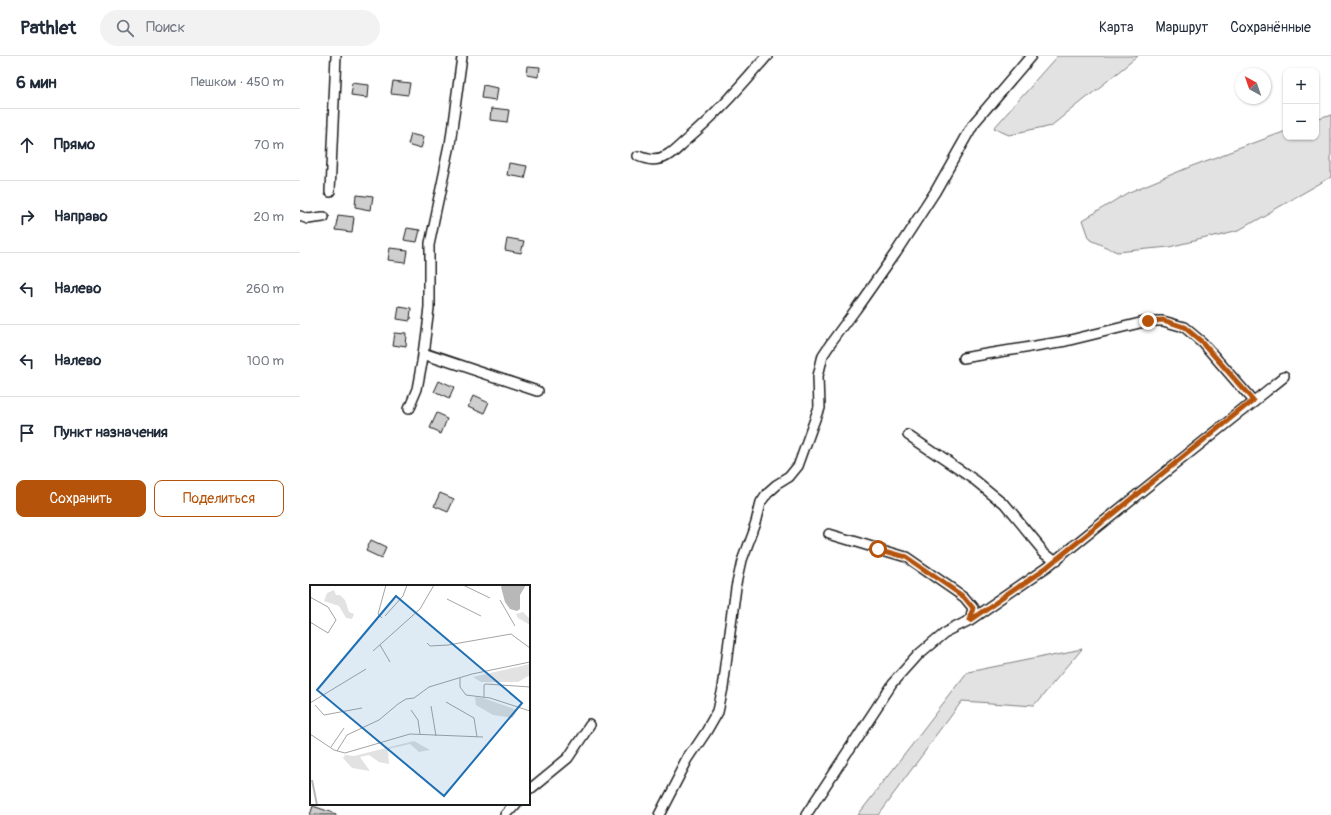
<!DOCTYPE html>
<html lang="ru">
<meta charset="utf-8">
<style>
:root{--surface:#fff;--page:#f2f2f3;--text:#1f2937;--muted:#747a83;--line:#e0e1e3;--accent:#b45309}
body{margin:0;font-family:Pangolin,sans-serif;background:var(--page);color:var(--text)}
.controls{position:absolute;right:12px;top:12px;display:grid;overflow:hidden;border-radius:8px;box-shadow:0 1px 3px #0004}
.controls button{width:36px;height:36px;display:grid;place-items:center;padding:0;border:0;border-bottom:1px solid var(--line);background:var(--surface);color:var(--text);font:20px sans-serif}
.compass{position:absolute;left:935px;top:12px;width:36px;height:36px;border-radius:50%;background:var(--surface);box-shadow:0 1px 3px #0004;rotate:320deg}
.stop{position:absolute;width:12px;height:12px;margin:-9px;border:3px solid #b45309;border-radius:50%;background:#fff}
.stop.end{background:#b45309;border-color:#fff;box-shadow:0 1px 4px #0008}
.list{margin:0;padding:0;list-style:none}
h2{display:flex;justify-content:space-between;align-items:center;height:52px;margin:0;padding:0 16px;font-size:17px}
h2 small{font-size:13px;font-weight:400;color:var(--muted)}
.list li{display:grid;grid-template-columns:26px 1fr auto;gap:12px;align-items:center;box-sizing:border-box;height:72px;padding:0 16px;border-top:1px solid var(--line)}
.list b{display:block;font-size:15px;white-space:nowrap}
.list em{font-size:13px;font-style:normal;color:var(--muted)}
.actions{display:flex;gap:8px;padding:12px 16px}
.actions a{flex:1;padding:9px 0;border:1px solid var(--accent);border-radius:8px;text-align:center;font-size:14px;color:var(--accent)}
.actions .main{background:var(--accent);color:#fff}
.icon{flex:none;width:22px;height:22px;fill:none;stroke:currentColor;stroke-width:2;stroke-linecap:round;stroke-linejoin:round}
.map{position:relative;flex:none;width:1031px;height:759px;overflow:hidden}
header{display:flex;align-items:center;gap:24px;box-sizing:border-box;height:56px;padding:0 20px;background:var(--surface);border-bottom:1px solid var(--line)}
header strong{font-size:19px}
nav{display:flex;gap:22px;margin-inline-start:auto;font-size:14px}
.search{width:280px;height:36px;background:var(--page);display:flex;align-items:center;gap:10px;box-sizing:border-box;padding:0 14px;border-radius:22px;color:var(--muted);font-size:15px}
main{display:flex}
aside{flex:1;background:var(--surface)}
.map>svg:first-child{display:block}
.green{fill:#e2e2e2;stroke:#7f7f7f}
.building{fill:#cecece;stroke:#1c1c1c}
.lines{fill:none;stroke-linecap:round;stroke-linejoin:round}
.street-casing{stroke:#1c1c1c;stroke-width:12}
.street{stroke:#fff;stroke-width:9}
.route{stroke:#b45309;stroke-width:5}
.inset-river{fill:none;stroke:#b8b8b8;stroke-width:2}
.inset-road{fill:none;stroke:#a4a4a4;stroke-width:1}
.view{fill:#1f6fb2;fill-opacity:0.15;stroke:#1f6fb2;stroke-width:2}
.inset-edge{fill:none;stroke:#1c1c1c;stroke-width:2}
</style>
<header>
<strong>Pathlet</strong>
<div class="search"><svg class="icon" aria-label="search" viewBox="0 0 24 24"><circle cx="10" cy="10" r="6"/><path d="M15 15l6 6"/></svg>Поиск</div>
<nav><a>Карта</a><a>Маршрут</a><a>Сохранённые</a></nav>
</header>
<main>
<aside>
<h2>6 мин<small>Пешком · 450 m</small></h2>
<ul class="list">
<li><svg class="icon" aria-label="ahead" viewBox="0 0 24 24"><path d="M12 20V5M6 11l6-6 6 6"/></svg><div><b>Прямо</b></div><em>70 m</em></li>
<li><svg class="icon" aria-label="right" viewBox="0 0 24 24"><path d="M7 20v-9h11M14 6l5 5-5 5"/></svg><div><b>Направо</b></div><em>20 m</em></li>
<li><svg class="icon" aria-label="left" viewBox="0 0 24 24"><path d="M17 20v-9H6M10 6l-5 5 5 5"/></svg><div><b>Налево</b></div><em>260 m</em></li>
<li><svg class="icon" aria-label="left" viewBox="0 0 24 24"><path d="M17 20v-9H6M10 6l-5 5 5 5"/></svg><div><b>Налево</b></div><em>100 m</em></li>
<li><svg class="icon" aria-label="arrive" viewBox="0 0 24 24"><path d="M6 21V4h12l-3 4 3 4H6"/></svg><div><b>Пункт назначения</b></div></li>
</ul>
<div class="actions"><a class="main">Сохранить</a><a>Поделиться</a></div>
</aside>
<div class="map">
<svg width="1031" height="759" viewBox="0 0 1031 759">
<rect width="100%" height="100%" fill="#fff"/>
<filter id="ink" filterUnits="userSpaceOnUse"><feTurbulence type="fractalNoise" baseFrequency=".025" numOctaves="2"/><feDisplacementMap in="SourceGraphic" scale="8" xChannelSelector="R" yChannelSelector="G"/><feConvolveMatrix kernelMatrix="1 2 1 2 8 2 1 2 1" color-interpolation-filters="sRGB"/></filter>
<g filter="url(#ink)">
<path class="green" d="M758 0H838L752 70 710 79 694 72Z
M1031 59V121L939 174 869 191 817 196 790 184 783 164 827 137 892 110 986 75V81H1016V64Z
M782 593 734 650 662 645 578 759H558L668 616Z"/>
<path class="building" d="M228 10 240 11 239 21 227 19Z
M93 25 110 27 108 39 91 37Z
M53 27 69 29 68 41 51 39Z
M183 29 199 32 197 44 181 42Z
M192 52 209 54 207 66 191 64Z
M111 77 125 80 122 92 108 88Z
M210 107 227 110 224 122 208 119Z
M56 139 73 141 71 154 55 151Z
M38 159 54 161 52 176 35 174Z
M107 172 120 174 117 186 104 184Z
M207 182 224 185 221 197 205 194Z
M91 192 107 194 105 206 89 204Z
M99 251 111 253 110 265 97 263Z
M95 277 107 278 106 291 93 289Z
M139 325 154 332 149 343 134 336Z
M174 339 189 346 184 357 169 350Z
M136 357 147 362 141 377 129 372Z
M140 437 154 443 148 456 134 450Z
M71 484 86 491 81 502 66 495Z
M13 750 36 758V759H10Z"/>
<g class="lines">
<defs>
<path id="street" d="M338 100C348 104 357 106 367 100 374 96 380 89 386 84 416 59 442 29 467 0
M30 135 36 0
M0 160 8 163 23 161
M123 297 237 335
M663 302 766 285 848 265H863L884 271 902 286 953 345
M109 352 117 333 122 306 129 252V188L150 89 162 0
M608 379 676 425 704 448 743 495 756 505
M529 478 606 501 664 541 673 552 670 564
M229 734 268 702 290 669
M206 759 216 748
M359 759 388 703 406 676 418 655 423 632 436 531 442 504 456 466 461 446 467 437 476 429 489 421 498 410 519 352 518 320 523 299 531 287 556 253 596 196 635 136 674 67 731 0
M506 759 592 628 619 598 644 577 670 564 747 511 984 321"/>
</defs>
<use href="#street" class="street-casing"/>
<use href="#street" class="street"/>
</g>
</g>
<g class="lines" filter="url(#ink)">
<path class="route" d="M578 493 606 501 664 541 673 552 670 564 747 511 953 344 902 286 884 271 863 264 848 265"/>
</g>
<g transform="translate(10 529)">
<rect width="220" height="220" fill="#fff"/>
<path d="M24 5 26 10H30L35 15 39 27 44 29 42 34 36 33 29 21 14 16 17 8ZM213 27 220 34V40L208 33 206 29ZM220 79V90L208 97H171L163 92ZM165 112 173 113 207 125 203 133 183 130 166 120ZM104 156 120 165 109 167 100 159 78 164 79 179 69 177 59 170 50 172 60 186 42 183 33 173 35 170 44 171Z" fill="#e2e2e2"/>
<path d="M193 0H216L210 10V24L207 26 200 24 195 17 191 2Z" fill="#b8b8b8"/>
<path class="inset-river" d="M2 195 7 220"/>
<path class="inset-road" d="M153 0 180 13M0 12 18 22 26 35 18 48 0 37M137 14 171 31M190 15 205 41M75 31 93 11 97 0M72 33 68 29 76 0M117 58 120 61 138 60 201 49 220 63M70 60 80 77M63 66 110 24 124 0M150 93V102L156 110 180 113 220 126M174 112V100L176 99 220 102M136 117 164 133 167 152M0 118 56 84M5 120 14 130 52 123M121 121 126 151M101 125 108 135 110 149M0 149 24 165 35 168 100 149 173 152M21 162 34 143M27 166 37 150 69 135 88 119 96 114 104 113 119 102 162 89 220 77"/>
<path class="view" d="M86 11 212 118 134 211 7 105Z"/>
<rect width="220" height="220" class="inset-edge"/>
</g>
</svg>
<div class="controls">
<button>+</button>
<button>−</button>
</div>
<svg class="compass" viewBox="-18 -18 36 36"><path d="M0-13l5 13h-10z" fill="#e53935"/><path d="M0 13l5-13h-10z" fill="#747a83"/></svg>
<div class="stop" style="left:578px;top:493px"></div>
<div class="stop end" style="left:848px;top:265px"></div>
</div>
</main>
